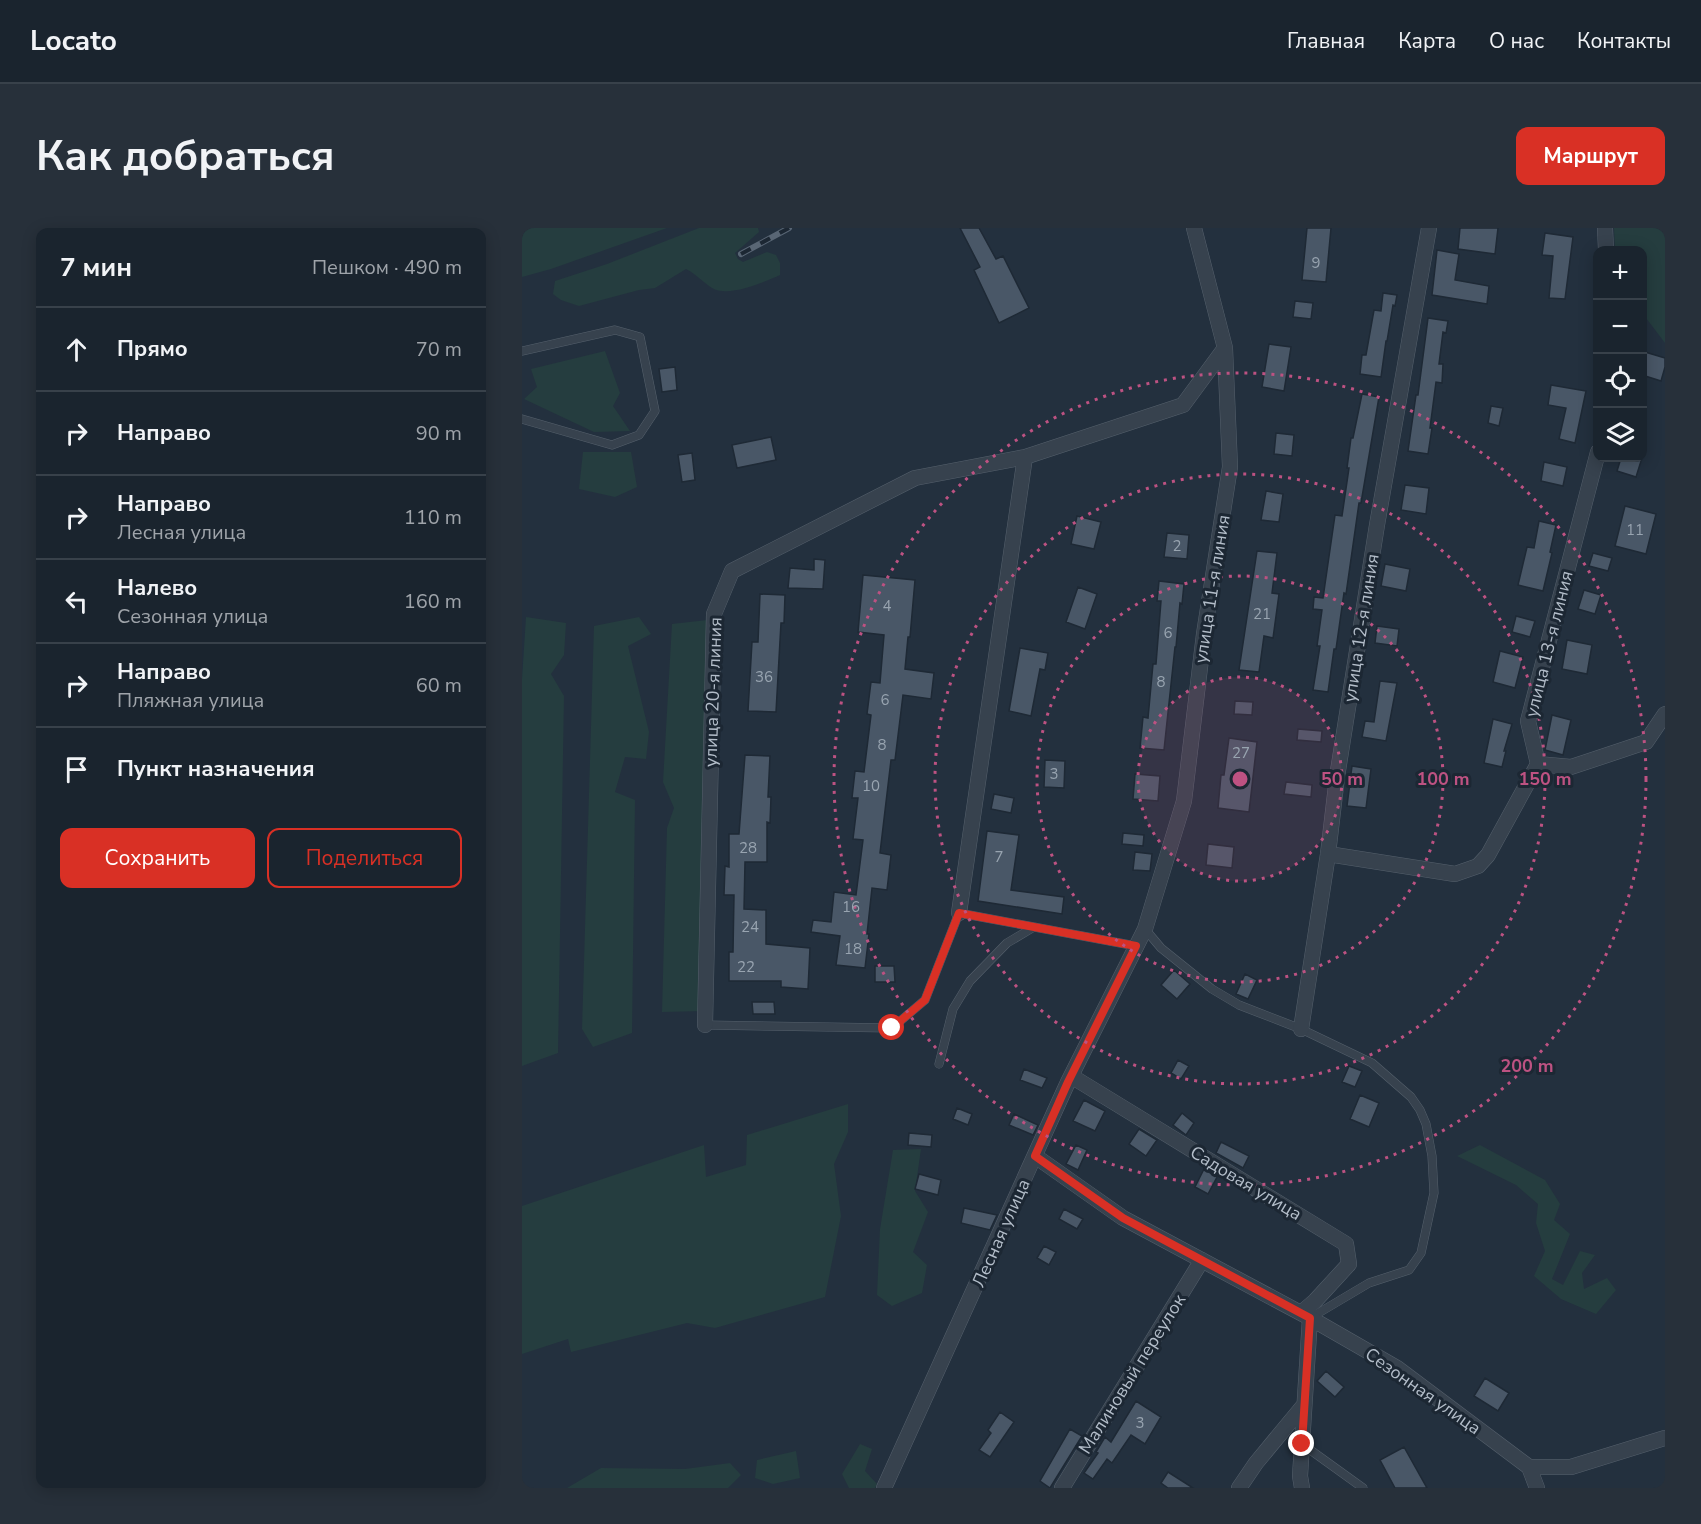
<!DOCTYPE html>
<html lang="ru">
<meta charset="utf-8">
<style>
:root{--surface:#1a242e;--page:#27303a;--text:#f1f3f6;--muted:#9fa4aa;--line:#38414a;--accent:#d93025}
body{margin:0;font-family:"Nunito Sans",sans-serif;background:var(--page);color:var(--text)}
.controls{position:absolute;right:18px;top:18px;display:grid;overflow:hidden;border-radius:12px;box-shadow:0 3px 15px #0003}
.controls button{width:54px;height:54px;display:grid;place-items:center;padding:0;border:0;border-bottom:2px solid var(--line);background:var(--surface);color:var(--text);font:30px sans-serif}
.stop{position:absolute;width:18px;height:18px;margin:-14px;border:4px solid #d93025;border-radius:50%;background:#fff}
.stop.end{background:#d93025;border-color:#fff;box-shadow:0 2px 6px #0008}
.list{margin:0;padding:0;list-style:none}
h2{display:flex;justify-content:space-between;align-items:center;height:78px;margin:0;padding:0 24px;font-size:26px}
h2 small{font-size:20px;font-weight:400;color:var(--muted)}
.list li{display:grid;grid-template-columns:39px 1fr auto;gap:18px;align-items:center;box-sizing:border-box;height:84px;padding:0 24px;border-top:2px solid var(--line)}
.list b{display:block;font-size:22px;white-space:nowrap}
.list p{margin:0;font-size:20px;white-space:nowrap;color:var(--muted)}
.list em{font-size:20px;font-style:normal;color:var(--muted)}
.actions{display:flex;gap:12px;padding:18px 24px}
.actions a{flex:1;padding:14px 0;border:2px solid var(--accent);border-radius:12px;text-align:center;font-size:21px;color:var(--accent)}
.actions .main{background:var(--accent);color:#fff}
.icon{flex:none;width:33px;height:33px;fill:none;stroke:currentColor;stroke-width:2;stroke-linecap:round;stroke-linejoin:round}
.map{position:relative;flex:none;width:1143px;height:1260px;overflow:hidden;border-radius:12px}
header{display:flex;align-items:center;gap:36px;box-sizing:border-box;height:84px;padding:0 30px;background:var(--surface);border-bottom:2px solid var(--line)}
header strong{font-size:28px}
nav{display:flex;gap:33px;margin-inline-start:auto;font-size:21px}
.intro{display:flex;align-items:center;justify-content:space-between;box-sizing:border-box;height:144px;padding:0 36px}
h1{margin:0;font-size:42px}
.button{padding:15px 27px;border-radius:12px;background:var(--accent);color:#fff;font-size:21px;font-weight:700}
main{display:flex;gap:36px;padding:0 36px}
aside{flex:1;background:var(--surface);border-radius:12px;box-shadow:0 3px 15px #0003}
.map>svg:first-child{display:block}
.green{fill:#253d3f}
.building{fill:#495767;stroke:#1e2935;stroke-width:1.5}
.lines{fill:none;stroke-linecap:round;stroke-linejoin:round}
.service-casing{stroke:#55606c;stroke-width:9}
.minor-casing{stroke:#55606c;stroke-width:16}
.service{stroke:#37424e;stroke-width:8}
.minor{stroke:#37424e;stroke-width:15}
.rail-casing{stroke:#596675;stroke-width:6}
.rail{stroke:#1c2733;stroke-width:4;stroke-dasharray:11;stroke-linecap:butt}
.route{stroke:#d93025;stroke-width:8}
.ring{fill:none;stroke:#bd5282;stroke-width:3;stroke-dasharray:3 6}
.labels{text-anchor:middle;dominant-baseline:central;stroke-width:6;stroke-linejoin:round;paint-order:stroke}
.number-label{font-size:15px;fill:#98a4b0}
.street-label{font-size:18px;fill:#b3bdc9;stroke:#1c2733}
.centre{fill:#bd5282;stroke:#1c2733;stroke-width:3}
.ring-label{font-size:18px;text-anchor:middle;font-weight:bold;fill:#bd5282;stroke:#1c2733;stroke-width:6;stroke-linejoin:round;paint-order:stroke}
</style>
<header>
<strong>Locato</strong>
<nav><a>Главная</a><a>Карта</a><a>О нас</a><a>Контакты</a></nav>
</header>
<div class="intro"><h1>Как добраться</h1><a class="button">Маршрут</a></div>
<main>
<aside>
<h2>7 мин<small>Пешком · 490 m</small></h2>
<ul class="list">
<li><svg class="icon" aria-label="ahead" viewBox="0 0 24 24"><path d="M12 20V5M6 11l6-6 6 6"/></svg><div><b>Прямо</b></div><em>70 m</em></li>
<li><svg class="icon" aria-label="right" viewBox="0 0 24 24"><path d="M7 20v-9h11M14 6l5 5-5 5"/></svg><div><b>Направо</b></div><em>90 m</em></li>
<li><svg class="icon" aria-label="right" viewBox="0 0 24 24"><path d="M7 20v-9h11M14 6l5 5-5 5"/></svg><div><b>Направо</b><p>Лесная улица</p></div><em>110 m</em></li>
<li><svg class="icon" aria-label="left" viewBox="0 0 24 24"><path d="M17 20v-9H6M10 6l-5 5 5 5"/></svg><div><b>Налево</b><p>Сезонная улица</p></div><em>160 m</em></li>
<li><svg class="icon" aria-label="right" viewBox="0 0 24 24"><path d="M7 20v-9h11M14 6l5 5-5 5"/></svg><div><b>Направо</b><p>Пляжная улица</p></div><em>60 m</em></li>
<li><svg class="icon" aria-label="arrive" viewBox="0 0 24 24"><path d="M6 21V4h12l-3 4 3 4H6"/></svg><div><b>Пункт назначения</b></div></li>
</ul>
<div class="actions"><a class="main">Сохранить</a><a>Поделиться</a></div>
</aside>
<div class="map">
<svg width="1143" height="1260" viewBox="0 0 1143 1260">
<rect width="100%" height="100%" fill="#23303e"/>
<path class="green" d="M0 0H145L29 41 0 49Z
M177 0H236L237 4 213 25 216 31 221 34 245 24 254 27 258 35V47C242 54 207 70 190 60 181 54 174 46 164 41L133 60 117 62 57 78 39 72 31 66 33 53 85 36Z
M1092 0H1143V115L1121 86 1120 22H1093Z
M83 123 98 165 91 178 108 203 72 204 2 171 15 159 9 141Z
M61 224H109L115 259 93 269 57 261Z
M4 389 44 395 42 427 29 446 42 468 36 825 0 838V451Z
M117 389 129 406 106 418 127 504 124 531 103 529 93 564 113 572 110 805 71 819 60 801 72 398Z
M194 391 181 783 140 784 145 600 152 580 141 554 150 396Z
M326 876V904L312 936 319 988 303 1069 193 1100 165 1095 49 1124 46 1111 0 1126V978L182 917 184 949 224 937 225 907Z
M958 917 1023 952 1038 976 1032 992 1048 1006 1030 1051 1041 1057 1058 1023 1073 1027 1060 1045 1062 1061 1085 1050 1094 1062 1074 1086 1039 1071 1012 1048 1023 1023 1014 995 1016 976 994 957 935 928Z
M399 921 393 963 406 984 391 1024 405 1037 400 1065 370 1078 355 1067 358 1001 371 922Z
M338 1216 350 1221 343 1243 355 1256 353 1260H327L320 1246Z
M274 1223 278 1250 251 1256 233 1250 235 1232Z
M208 1235 219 1247 206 1260H45L79 1240 163 1241Z"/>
<path class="building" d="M438 0H457L474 31 481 28 507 80 477 95 452 42 458 39Z
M785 0H809L804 54 780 52Z
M938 0H976L973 26 936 21Z
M1023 5 1051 9 1043 71 1027 70 1031 28 1020 27Z
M915 22 937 26 933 52 967 58 965 76 910 67Z
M861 65 875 67 873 78 871 77 865 113H864L859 149 838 146 840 127H844L852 82 859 83Z
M773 73 791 75 789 91 771 89Z
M906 90 926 93 924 105 921 104 917 136H921L920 155 914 154 908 200H910L906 226 886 223 894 167H896Z
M747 116 769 119 762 163 740 159Z
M1123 124 1143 130V139L1139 153 1120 147V133Z
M153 139 155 162 140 164 137 141Z
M1029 157 1064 163 1053 215 1037 211 1044 180 1026 177Z
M840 166 857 169 839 275H837L824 366 822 365 814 421H812L806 464 791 462 798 418H795L800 382 791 381 792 369 801 370 813 287 820 288 827 240H825L829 210H831Z
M969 178 981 180 977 198 966 195Z
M754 205 772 207 770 228 752 226Z
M249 209 254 232 215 240 210 217Z
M170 225 173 252 160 254 156 227Z
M1099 230H1120L1114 249 1095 243Z
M1022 234 1045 239 1041 258 1019 253Z
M883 257 907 260 904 286 879 282Z
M744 263 761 266 757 294 739 292Z
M1103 278 1134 286 1124 326 1093 318Z
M555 288 579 294 572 321 549 316Z
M1017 293 1034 297 1028 324 1030 325 1021 363 996 357 1005 319 1012 320Z
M645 305 667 307 665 331 642 329Z
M735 323 755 325 750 365 757 366 751 410 742 408 737 444 717 442Z
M1071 325 1090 330 1086 343 1067 338Z
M292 331 303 332 301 361 266 360 268 340 292 342Z
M863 336 888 341 884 363 859 358Z
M341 347 393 352 388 409H386L383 441 412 445 409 471 381 467 373 532H369L358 625 369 627 365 662 350 660 345 706H347L343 740 314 737 318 708 289 704 291 692 309 694 312 664 334 667 341 612 331 611 336 570H330L333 543 342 544 349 487 345 486 349 454 358 455 362 407 336 404Z
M637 353 662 356 660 376 658 375 654 419H653L642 522 618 520 621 489 626 490 631 436H634L639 373H635Z
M556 359 575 366 563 401 544 394Z
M1062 362 1079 367 1073 386 1056 381Z
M238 366 263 367 262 395H259L254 484 226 483 230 414H236Z
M994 388 1013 393 1008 409 990 404Z
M855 398 877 401 875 418 853 415Z
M1045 412 1070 417 1065 446 1040 441Z
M498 420 526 425 523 442 518 441 509 488 487 483Z
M978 423 1001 429 993 460 971 454Z
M858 453 875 455 864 513 840 509 843 493 852 494Z
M713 473 731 474 730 487 712 486Z
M1030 487 1049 492 1041 527 1023 522Z
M971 491 990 496 982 523H984L980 539 962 535Z
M776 501 800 503 799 514 775 512Z
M707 510 735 514 727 584 696 580 699 547H702Z
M223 527 248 528 246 569H249L248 595 245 594V634H223L222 681 244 682V716L288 720 286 761 259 759V753H207V724H211L212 667H202L203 638 207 639V606H217Z
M523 532 543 533 542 560 522 559Z
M830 538 849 541 844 580 825 578Z
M613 546 638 548 636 573 611 571Z
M764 554 790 557 789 569 762 566Z
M472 566 492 570 489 585 469 581Z
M465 603 497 607 489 662 542 669 540 686 456 673Z
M601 605 622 607 621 618 600 616Z
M686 616 712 619 710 640 684 637Z
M613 624 630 626 628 643 611 642Z
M353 738H372L373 754H353Z
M652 742 668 756 655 771 639 757Z
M723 746 735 752 726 771 714 766Z
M230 774H252L253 786H231Z
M656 832 667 838 659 851 649 845Z
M827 838 840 843 833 859 820 854Z
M502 841 525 850 520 860 498 852Z
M838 867 857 875 847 899 828 891Z
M562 872 583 883 573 903 551 893Z
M435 880 450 886 446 897 431 891Z
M660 885 672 895 664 907 651 897Z
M492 886 516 897 511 907 487 897Z
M617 901 635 912 624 928 607 916Z
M387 905 410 907 409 919 386 917Z
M699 914 727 928 721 940 694 925Z
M554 917 565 922 556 942 544 936Z
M682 941 695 949 686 966 673 959Z
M397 946 419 952 416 967 393 961Z
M442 980 475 987 468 1002 439 995Z
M542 981 561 991 555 1001 537 991Z
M522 1018 534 1024 527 1037 515 1030Z
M804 1143 822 1159 813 1169 795 1153Z
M963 1150 987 1165 976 1183 952 1168Z
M614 1173 639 1189 623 1216 609 1207 590 1235 585 1231 571 1251 562 1245 576 1225 574 1224 583 1209 589 1214Z
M478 1184 492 1194 468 1229 457 1222 469 1205 466 1202Z
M548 1201 560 1208 528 1260 518 1253Z
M882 1219 905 1260H873L858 1232Z
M646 1244 671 1260H646L639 1255Z"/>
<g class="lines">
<defs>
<path id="service" d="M0 123 93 102 118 109 133 183 117 207 90 217 0 191
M623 701 639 720 690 761 717 777 779 801 850 835 889 869 898 882 904 896 910 928 912 965 899 1025 887 1042 847 1055 788 1090
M183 797 370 800 403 772 437 685 614 718
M417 836 431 781 448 753 485 715 512 699
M780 1216 841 1260"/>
<path id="minor" d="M1083 0 1084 22
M1076 224 1006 493 1016 536 1049 539 1124 514 1143 486
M806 626 933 646 956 638 966 627 1016 536
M437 685 503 229
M183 797 192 386 210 343 393 250 503 229 661 177 703 120
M779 801 806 626 815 549 855 297 907 0
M549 848 824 1016 827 1036 793 1073 779 1085
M513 928 601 990 788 1090 875 1140 1007 1239
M1007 1239H1049L1143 1210
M1007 1239 1015 1260
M362 1260 546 854 623 701 662 573 682 406 708 239 703 120 672 0
M540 1260 680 1032
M717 1260 734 1235 782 1177
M780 1260 778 1248 788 1090"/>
</defs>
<use href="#service" class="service-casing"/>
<use href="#minor" class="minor-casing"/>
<use href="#service" class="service"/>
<use href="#minor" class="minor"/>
<defs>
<path id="rail" d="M219 26 267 0"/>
</defs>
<use href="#rail" class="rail-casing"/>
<use href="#rail" class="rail"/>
</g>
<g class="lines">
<path class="route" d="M370 800 403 772 437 685 614 718 546 854 513 928 601 990 788 1090 780 1216"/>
</g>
<circle cx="718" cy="551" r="102" fill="#bd5282" fill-opacity=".12"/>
<g class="ring">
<circle cx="718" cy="551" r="102"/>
<circle cx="718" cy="551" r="203"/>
<circle cx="718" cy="551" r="305"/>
<circle cx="718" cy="551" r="406"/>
</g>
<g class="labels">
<g class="number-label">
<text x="794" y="35">9</text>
<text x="1113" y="302">11</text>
<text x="655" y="318">2</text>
<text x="365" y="378">4</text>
<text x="740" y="386">21</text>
<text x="646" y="405">6</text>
<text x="242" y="449">36</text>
<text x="639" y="454">8</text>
<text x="363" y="472">6</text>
<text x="360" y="517">8</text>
<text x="719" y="525">27</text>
<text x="532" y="546">3</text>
<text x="349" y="558">10</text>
<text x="226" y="620">28</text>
<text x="477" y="629">7</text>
<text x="329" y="679">16</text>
<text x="228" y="699">24</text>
<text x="331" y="721">18</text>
<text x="224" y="739">22</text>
<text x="618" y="1195">3</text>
</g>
<g class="street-label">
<text transform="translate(690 361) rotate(-81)">улица 11-я линия</text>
<text transform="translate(839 400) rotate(-81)">улица 12-я линия</text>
<text transform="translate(1027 416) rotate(-76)">улица 13-я линия</text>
<text transform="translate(191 464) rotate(-88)">улица 20-я линия</text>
<text transform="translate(724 955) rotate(31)">Садовая улица</text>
<text transform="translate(479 1005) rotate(-66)">Лесная улица</text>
<text transform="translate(610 1146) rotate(-58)">Малиновый переулок</text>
<text transform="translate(901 1163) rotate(35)">Сезонная улица</text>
</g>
</g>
<circle cx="718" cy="551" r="9" class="centre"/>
<g class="ring-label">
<text x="820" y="557">50 m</text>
<text x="921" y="557">100 m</text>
<text x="1023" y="557">150 m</text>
<text x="1005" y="844">200 m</text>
</g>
</svg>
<div class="controls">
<button>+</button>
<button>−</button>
<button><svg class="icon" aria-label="locate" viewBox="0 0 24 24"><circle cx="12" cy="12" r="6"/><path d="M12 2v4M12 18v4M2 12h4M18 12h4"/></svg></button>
<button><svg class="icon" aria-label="layers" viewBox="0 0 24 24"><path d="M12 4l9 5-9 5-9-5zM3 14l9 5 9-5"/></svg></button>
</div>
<div class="stop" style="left:370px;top:800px"></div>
<div class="stop end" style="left:780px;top:1216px"></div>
</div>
</main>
